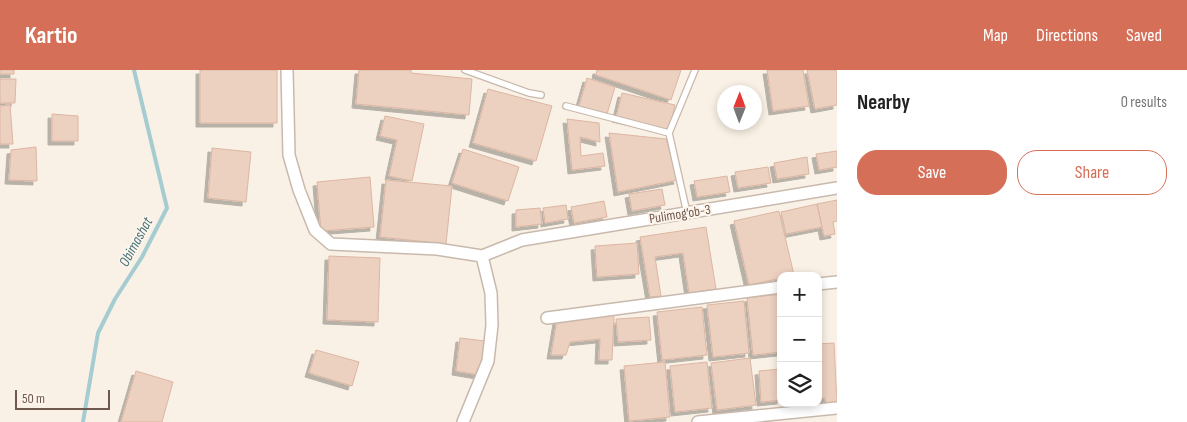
<!DOCTYPE html>
<meta charset="utf-8">
<style>
:root{--surface:#fff;--page:#f6f6f6;--text:#222;--muted:#767676;--line:#e0e0e0;--accent:#d66f58}
body{margin:0;font-family:"Sofia Sans Condensed",sans-serif;background:var(--page);color:var(--text)}
.controls{position:absolute;right:15px;bottom:15px;display:grid;overflow:hidden;border-radius:10px;box-shadow:0 2px 8px #0003}
.controls button{width:45px;height:45px;display:grid;place-items:center;padding:0;border:0;border-bottom:1px solid var(--line);background:var(--surface);color:var(--text);font:25px sans-serif}
.compass{position:absolute;left:717px;top:15px;width:45px;height:45px;border-radius:50%;background:var(--surface);box-shadow:0 2px 8px #0003;rotate:1deg}
.scale{position:absolute;left:15px;bottom:12px;width:95px;box-sizing:border-box;padding-left:5px;border:2px solid #6f584d;border-top:0;font-size:14px;line-height:18px;white-space:nowrap;color:#6f584d;-webkit-text-stroke:4px #fdf5eb;paint-order:stroke}
.list{margin:0;padding:0;list-style:none}
h2{display:flex;justify-content:space-between;align-items:center;height:65px;margin:0;padding:0 20px;font-size:21px}
h2 small{font-size:16px;font-weight:400;color:var(--muted)}
.actions{display:flex;gap:10px;padding:15px 20px}
.actions a{flex:1;padding:11px 0;border:1px solid var(--accent);border-radius:20px;text-align:center;font-size:18px;color:var(--accent)}
.actions .main{background:var(--accent);color:#fff}
.icon{flex:none;width:28px;height:28px;fill:none;stroke:currentColor;stroke-width:2;stroke-linecap:round;stroke-linejoin:round}
.map{position:relative;flex:none;width:837px;height:352px;overflow:hidden}
header{display:flex;align-items:center;gap:30px;box-sizing:border-box;height:70px;padding:0 25px;background:var(--accent);color:#fff}
header strong{font-size:24px}
nav{display:flex;gap:28px;margin-inline-start:auto;font-size:18px}
main{display:flex}
aside{flex:1;background:var(--surface)}
.map>svg:first-child{display:block}
.lines{fill:none;stroke-linecap:round;stroke-linejoin:round}
.stream{stroke:#a4ccd1;stroke-width:4}
.building{fill:#ecd0c0;stroke:#dcb6a2;filter:url(#shadow)}
.lane-casing{stroke:#c9b9ad;stroke-width:8}
.street-casing{stroke:#c9b9ad;stroke-width:14}
.lane{stroke:#fff;stroke-width:5.5}
.street{stroke:#fff;stroke-width:11}
.labels{text-anchor:middle;dominant-baseline:central;stroke-width:4;stroke-linejoin:round;paint-order:stroke}
.street-label{font-size:14px;fill:#6f584d;stroke:#fdf5eb}
.water-label{font-size:15px;font-style:italic;fill:#47737a;stroke:#fdf5eb}
</style>
<header>
<strong>Kartio</strong>
<nav><a>Map</a><a>Directions</a><a>Saved</a></nav>
</header>
<main>
<div class="map">
<svg width="837" height="352" viewBox="0 0 837 352">
<defs>
<filter id="shadow"><feDropShadow dx="-4" dy="4" stdDeviation="0" flood-color="#0004"/></filter>
</defs>
<rect width="100%" height="100%" fill="#f9f1e5"/>
<g class="lines">
<path class="stream" d="M83 352 98 263 115 229 142 187 167 138 134 0"/>
</g>
<path class="building" d="M0 0H14V4H0Z
M200 0H277V53H200Z
M359 0H411V3L472 9 469 45 356 34Z
M597 0H681L671 30 596 5Z
M767 0H803L809 36 773 41Z
M807 0H837V35L815 39Z
M587 8 615 17 607 44 579 36Z
M0 9H16L15 33H0Z
M488 19 552 36 536 91 473 73Z
M622 23 675 35 669 60 616 48Z
M10 35 13 74H0V36Z
M52 44 78 46V71H52Z
M385 46 424 54 412 111 389 106 397 70 380 66Z
M567 49 599 53 600 72 580 67 581 86 603 83 605 96 572 100Z
M609 63 666 69 678 110 618 122Z
M36 77 37 111 9 110 11 80Z
M212 78 251 82 246 132 208 128Z
M463 79 519 97 508 131 452 113Z
M837 81V97L819 100 816 84Z
M807 87 809 104 777 109 774 93Z
M768 97 771 113 738 118 735 102Z
M727 106 730 122 697 127 694 111Z
M370 107 374 157 321 161 317 112Z
M386 110 452 116 446 174 380 167Z
M662 119 665 135 632 141 629 124Z
M837 130V151L833 152 835 164 824 166 817 134Z
M604 131 607 147 574 153 571 137Z
M817 134 822 157 786 164 781 142Z
M566 135 568 149 545 153 543 138Z
M540 138 542 154 516 157V140Z
M779 141 794 205 781 206V208L749 215 734 151Z
M706 157 716 219 689 223 683 183 655 187 661 226 650 227 640 167Z
M637 173 639 204 597 207 595 176Z
M329 186 380 188 378 252 327 250Z
M781 224V282L753 285 747 228Z
M744 231 749 283 713 287 707 235Z
M702 237 707 285 662 290 657 242Z
M614 245 612 290H599L600 269 570 272 566 285H551L557 250Z
M649 247 651 270 618 272 616 249Z
M460 268 485 271 480 305 456 301Z
M834 273 837 333 826 334 825 328H818V274Z
M316 280 359 292 352 316 309 303Z
M750 288 756 335 717 340 711 293Z
M665 292 670 347 629 351 624 296Z
M707 292 712 338 675 342 670 296Z
M781 299V330L761 332 759 301Z
M136 301 173 312 162 352H121Z"/>
<g class="lines">
<defs>
<path id="lane" d="M465 0 529 23 541 25
M566 36 669 63
M687 143 669 63 695 0"/>
<path id="street" d="M287 0 289 85 299 120 315 160 331 174 437 179 482 186 491 223 492 255 488 291 463 352
M482 186 522 170 837 118
M818 214 837 212
M547 248 781 217
M698 352 837 338"/>
</defs>
<use href="#lane" class="lane-casing"/>
<use href="#street" class="street-casing"/>
<use href="#lane" class="lane"/>
<use href="#street" class="street"/>
</g>
<g class="labels">
<g class="street-label">
<text transform="translate(680 144) rotate(-9)">Pulimog’ob-3</text>
</g>
<g class="water-label">
<text transform="translate(136 172) rotate(-61)">Obimashat</text>
</g>
</g>
</svg>
<div class="controls">
<button>+</button>
<button>−</button>
<button><svg class="icon" aria-label="layers" viewBox="0 0 24 24"><path d="M12 4l9 5-9 5-9-5zM3 14l9 5 9-5"/></svg></button>
</div>
<svg class="compass" viewBox="-18 -18 36 36"><path d="M0-13l5 13h-10z" fill="#e53935"/><path d="M0 13l5-13h-10z" fill="#767676"/></svg>
<div class="scale">50 m</div>
</div>
<aside>
<h2>Nearby<small>0 results</small></h2>
<ul class="list">
</ul>
<div class="actions"><a class="main">Save</a><a>Share</a></div>
</aside>
</main>
